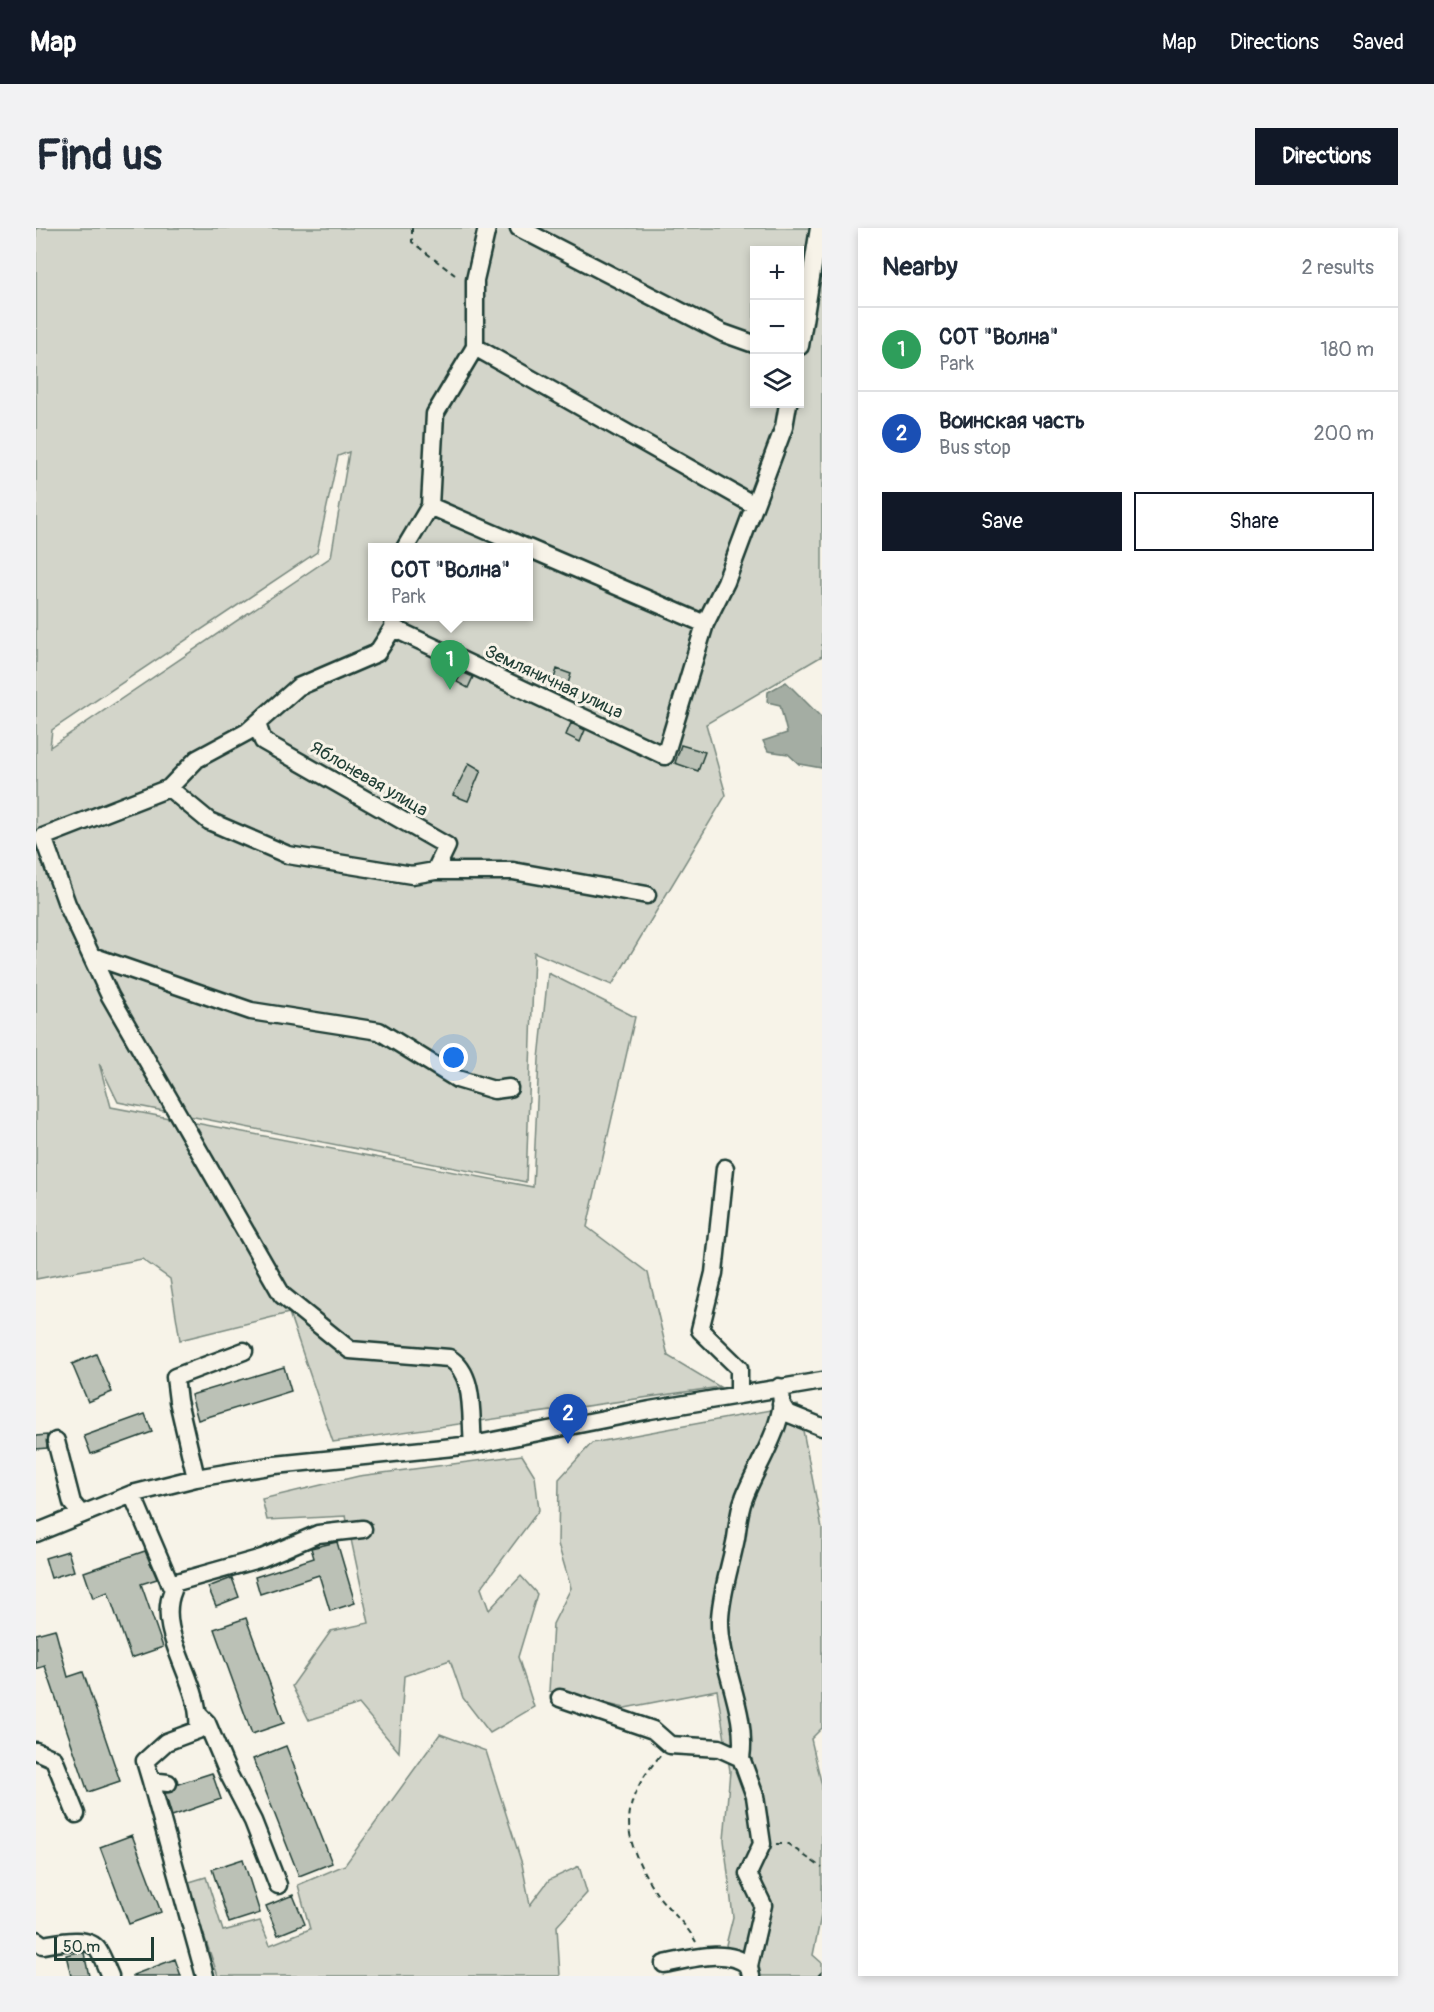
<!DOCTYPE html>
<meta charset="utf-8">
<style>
:root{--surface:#fff;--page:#f2f2f3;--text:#1f2937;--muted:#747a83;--line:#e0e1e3;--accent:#111827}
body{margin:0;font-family:Pangolin,sans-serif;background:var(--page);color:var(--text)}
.controls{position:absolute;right:18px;top:18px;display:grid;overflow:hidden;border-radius:0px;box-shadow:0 3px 9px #0003}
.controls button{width:54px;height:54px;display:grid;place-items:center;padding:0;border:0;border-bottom:2px solid var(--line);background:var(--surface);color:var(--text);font:30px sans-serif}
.scale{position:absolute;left:18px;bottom:15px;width:100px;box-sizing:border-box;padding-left:6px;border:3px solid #1f3d34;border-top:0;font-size:16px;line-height:21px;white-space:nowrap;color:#1f3d34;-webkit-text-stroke:4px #f7f3e8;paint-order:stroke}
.you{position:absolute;left:418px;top:830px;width:21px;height:21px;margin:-15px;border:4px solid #fff;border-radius:50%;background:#1a73e8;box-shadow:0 0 0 9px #1a73e833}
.badge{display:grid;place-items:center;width:39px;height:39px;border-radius:50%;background:var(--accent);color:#fff;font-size:20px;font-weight:700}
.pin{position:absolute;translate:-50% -50px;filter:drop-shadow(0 2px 3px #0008)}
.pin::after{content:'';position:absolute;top:32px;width:21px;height:18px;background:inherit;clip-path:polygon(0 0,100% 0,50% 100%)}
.popup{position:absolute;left:332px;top:315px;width:165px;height:78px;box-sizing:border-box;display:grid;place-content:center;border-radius:0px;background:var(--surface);filter:drop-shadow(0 2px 4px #0005);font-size:20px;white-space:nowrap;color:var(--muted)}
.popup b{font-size:22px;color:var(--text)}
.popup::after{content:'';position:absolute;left:50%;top:100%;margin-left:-12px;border:12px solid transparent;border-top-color:var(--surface)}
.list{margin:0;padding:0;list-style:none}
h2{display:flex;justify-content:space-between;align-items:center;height:78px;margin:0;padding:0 24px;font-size:26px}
h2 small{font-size:20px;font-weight:400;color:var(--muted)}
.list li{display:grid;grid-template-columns:39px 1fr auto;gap:18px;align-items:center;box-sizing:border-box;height:84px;padding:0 24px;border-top:2px solid var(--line)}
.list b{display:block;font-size:22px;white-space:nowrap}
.list p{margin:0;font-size:20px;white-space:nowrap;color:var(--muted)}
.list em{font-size:20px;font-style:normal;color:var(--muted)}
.actions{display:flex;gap:12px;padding:18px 24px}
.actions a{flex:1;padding:14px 0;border:2px solid var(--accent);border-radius:0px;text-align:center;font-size:21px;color:var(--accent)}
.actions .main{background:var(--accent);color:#fff}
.icon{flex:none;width:33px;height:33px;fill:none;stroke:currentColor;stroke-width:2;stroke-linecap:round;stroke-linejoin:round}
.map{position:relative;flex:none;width:786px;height:1748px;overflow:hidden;border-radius:0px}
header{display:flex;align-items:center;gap:36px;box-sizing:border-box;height:84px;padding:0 30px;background:var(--accent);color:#fff}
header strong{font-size:28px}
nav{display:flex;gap:33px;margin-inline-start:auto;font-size:21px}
.intro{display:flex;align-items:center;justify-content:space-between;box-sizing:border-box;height:144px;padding:0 36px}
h1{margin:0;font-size:42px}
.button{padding:15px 27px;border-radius:0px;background:var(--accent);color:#fff;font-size:21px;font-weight:700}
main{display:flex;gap:36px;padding:0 36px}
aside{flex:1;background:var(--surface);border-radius:0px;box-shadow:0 3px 9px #0003}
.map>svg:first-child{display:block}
.green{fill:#d3d5ca;stroke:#79897f;stroke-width:1.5;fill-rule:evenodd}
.water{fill:#a4ada3;stroke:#6f8077;stroke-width:1.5}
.building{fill:#bbc1b6;stroke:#1f3d34;stroke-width:1.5}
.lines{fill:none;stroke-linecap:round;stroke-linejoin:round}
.minor-casing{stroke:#1f3d34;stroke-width:21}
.path{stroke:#1f3d34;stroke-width:2;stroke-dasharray:6 4.5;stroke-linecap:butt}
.minor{stroke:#f7f3e8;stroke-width:16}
.labels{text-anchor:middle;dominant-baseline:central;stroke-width:6;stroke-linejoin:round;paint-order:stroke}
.street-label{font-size:18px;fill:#1f3d34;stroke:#f7f3e8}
</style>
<header>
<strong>Map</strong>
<nav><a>Map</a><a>Directions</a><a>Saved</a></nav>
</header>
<div class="intro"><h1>Find us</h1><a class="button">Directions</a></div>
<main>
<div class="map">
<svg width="786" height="1748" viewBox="0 0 786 1748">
<rect width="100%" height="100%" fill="#f7f3e8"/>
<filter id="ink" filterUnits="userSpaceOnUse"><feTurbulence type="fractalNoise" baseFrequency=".0167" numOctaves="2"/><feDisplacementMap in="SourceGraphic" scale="12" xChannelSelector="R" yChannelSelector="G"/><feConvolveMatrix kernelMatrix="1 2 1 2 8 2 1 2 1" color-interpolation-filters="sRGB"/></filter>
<g filter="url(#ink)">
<path class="green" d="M0 0H786V428L670 496 690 567 576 757 498 724 490 954 82 874 63 835 75 879 497 959 503 831 512 745 599 789 551 999 612 1045 632 1128 684 1159 297 1214 253 1085 144 1112 134 1051 106 1031 0 1051ZM718 22H764V176H718ZM313 224 295 329 14 519 16 502 281 324 302 228ZM336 320H492V388H336Z
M762 1177 786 1300V1500L775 1511 786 1558V1683L777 1727 786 1735V1748H705L690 1717 697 1689 688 1612 694 1543 681 1462 589 1480 513 1463 517 1396 535 1360 522 1316 523 1251 556 1215Z
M486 1227 499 1248 503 1282 445 1360 453 1382 485 1348 501 1366 482 1429 498 1479 454 1505 427 1470 414 1432 368 1448 363 1524 323 1476 273 1492 256 1458 295 1403 333 1395 310 1288 231 1292 226 1271 323 1248Z
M404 1506 450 1523 486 1636 494 1677 513 1652 543 1638 551 1665 521 1698 524 1748H182L150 1655 170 1649 187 1703 224 1693 234 1717 274 1701 262 1657 309 1637Z"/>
<path class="water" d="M750 454 786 490V540L763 536 752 526 732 523 727 513 751 505 744 477 731 474 732 464Z"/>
<path class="building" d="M521 441 535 446 530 462 516 457Z
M426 444 437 449 432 460 421 454Z
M535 495 549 502 544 514 530 507Z
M645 517 669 524 662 543 639 535Z
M433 535 445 542 432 573 417 567Z
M60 1126 76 1164 52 1174 36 1136Z
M248 1139 255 1163 162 1192 155 1167Z
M109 1186 116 1204 55 1226 48 1208Z
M11 1207V1220L0 1221V1208Z
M301 1314 319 1375 294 1383 283 1347 224 1366 219 1349 278 1330 275 1320Z
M32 1323 38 1343 15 1350 9 1330Z
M109 1323 121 1351 105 1356 127 1419 95 1430 72 1364 57 1370 48 1344Z
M196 1350 203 1369 180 1378 172 1359Z
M210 1390 248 1495 216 1506 178 1401Z
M19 1401 32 1449 47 1444 84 1553 52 1564 9 1438 0 1441V1406Z
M250 1518 296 1635 263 1648 217 1531Z
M176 1545 185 1571 136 1588 129 1565 137 1564 142 1556Z
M96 1607 125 1684 93 1696 64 1619Z
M207 1631 224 1685 193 1695 176 1641Z
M257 1667 269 1696 242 1707 230 1678Z
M42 1724 48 1725 53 1748H35L30 1727Z
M139 1731 145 1748H97V1747Z"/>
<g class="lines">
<defs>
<path id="minor" d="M483 0 687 105 718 116
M764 118 783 0
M439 119 718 277
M394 278 491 320
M369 320 394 278 399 186 439 119V52L451 0
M492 320 669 396
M358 388 357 400 341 425 262 459 211 504 161 531 133 560 7 609 31 676 74 768 246 1067 314 1122 413 1130C440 1146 434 1188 437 1217
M357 400 629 528 669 396 690 354 748 199 752 176
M221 496 227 513 411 618 399 643
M133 560 173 593 252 627 376 647 399 643H477L611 667
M56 728 215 783 343 803 421 851 458 862 473 860
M689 940 678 1045 664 1102 703 1140V1166
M745 1176 751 1185 786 1199
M20 1213 36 1275 45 1286
M160 1250 142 1173 139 1149 208 1123
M96 1266 137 1362C118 1406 167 1454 162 1502L130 1514 109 1533 115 1553 132 1555
M0 1305 96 1266 160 1250 239 1237 437 1217 614 1182 786 1153
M134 1356 226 1330 282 1306 327 1301
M524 1470 617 1502 634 1517 683 1520 705 1530 719 1568 726 1616 712 1646 727 1677 713 1738 715 1748
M163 1487 171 1495 192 1545 217 1593 242 1657
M0 1523 18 1531 40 1586
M705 1530C712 1483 683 1438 684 1391 685 1365 695 1336 700 1310 702 1297 703 1282 708 1270 718 1241 756 1187 743 1159
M115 1553 169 1748
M0 1712 7 1717C21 1715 52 1707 62 1722 67 1729 70 1740 74 1748
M628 1736C654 1731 692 1719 713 1738"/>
</defs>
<use href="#minor" class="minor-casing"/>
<path class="path" d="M376 0V14L419 47
M624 1528C583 1575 585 1608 617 1660 629 1680 648 1692 660 1714
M740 1616H752L786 1640
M782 1748 786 1744"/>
<use href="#minor" class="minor"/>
</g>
</g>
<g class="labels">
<g class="street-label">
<text transform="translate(518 454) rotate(25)">Земляничная улица</text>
<text transform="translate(333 551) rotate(30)">Яблоневая улица</text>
</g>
</g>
</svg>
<div class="controls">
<button>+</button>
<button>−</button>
<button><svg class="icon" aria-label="layers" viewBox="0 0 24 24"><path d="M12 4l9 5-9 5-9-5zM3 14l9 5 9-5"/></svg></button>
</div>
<div class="scale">50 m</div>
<div class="you"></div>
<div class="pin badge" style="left:414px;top:462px;background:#2e9e5b">1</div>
<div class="popup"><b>СОТ &quot;Волна&quot;</b>Park</div>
<div class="pin badge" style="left:532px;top:1216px;background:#1a4fb4">2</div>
</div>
<aside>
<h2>Nearby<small>2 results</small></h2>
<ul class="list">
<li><span class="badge" style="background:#2e9e5b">1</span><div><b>СОТ &quot;Волна&quot;</b><p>Park</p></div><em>180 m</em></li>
<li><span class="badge" style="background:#1a4fb4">2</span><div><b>Воинская часть</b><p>Bus stop</p></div><em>200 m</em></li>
</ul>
<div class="actions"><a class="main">Save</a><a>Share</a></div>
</aside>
</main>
